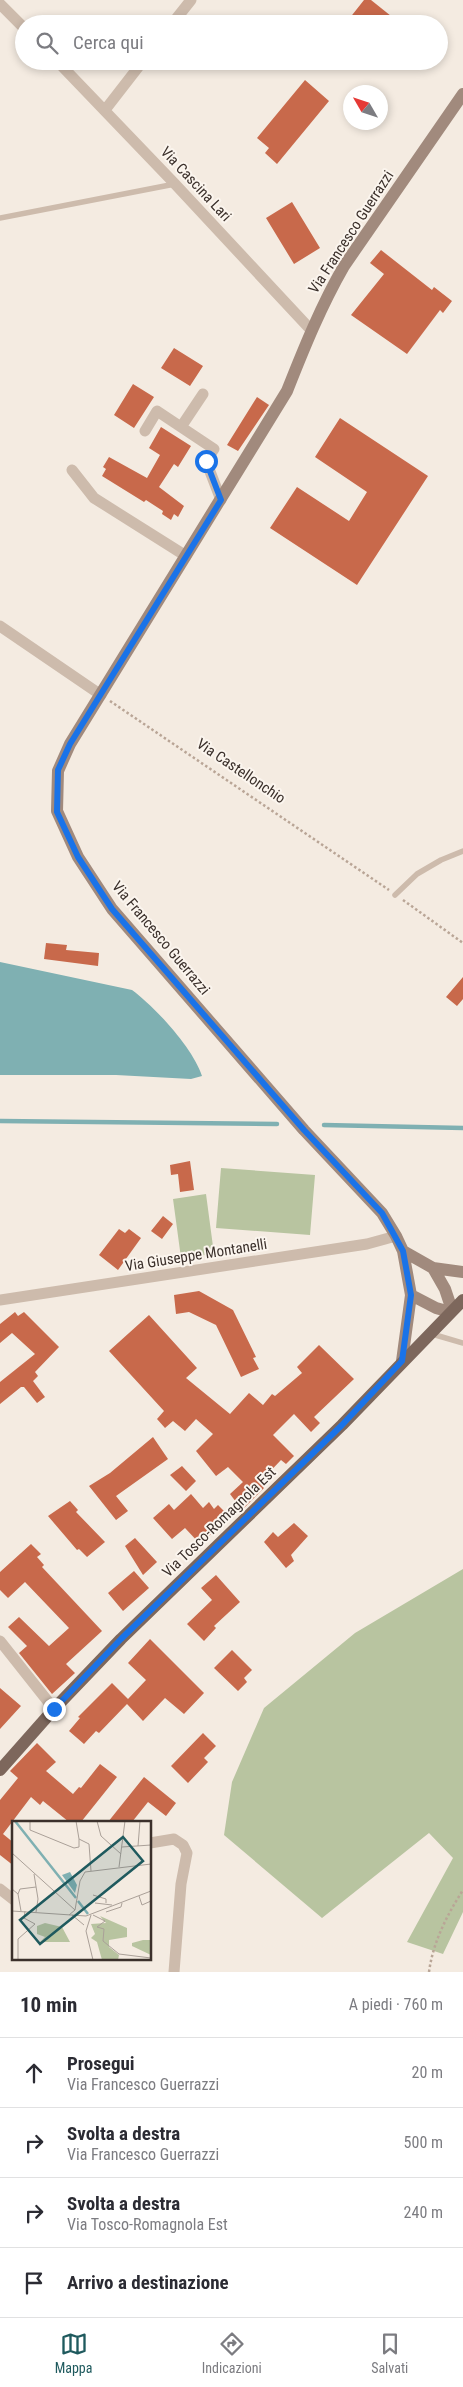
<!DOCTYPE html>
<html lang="it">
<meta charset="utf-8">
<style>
:root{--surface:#fff;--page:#f2f2f3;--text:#2b2b33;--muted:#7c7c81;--line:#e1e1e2;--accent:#1f5a5e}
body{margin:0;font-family:"Roboto Condensed",sans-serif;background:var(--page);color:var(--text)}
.compass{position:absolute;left:343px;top:85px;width:45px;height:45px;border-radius:50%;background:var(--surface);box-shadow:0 2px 8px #0003;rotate:309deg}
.stop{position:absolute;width:15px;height:15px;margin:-11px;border:4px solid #1a73e8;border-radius:50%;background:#fff}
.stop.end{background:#1a73e8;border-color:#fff;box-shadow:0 1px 5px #0008}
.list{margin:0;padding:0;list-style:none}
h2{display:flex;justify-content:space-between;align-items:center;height:65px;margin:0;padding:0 20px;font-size:21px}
h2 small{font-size:16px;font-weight:400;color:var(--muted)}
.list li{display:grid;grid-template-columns:32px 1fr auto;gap:15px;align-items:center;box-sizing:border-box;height:70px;padding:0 20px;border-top:1px solid var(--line)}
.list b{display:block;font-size:19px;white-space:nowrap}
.list p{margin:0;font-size:16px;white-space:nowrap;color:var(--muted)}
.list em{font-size:16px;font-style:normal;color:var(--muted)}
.icon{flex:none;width:28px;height:28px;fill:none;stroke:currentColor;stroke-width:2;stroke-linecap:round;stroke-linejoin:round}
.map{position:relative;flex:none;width:463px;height:1972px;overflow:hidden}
.search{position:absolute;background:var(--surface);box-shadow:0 2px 8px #0003;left:15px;right:15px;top:15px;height:55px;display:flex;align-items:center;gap:12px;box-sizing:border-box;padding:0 18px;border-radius:28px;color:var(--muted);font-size:19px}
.sheet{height:345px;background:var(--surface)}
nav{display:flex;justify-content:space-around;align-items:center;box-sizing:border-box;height:70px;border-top:1px solid var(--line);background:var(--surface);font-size:14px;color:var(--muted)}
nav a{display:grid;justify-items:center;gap:2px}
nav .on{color:var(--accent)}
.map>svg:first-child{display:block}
.green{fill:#b8c4a0}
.water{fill:#7fb0b2}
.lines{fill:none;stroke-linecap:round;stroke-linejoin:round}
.stream{stroke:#7fb0b2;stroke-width:4.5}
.building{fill:#c8694b}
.path{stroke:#b9a596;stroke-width:2.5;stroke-dasharray:2.5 2.5;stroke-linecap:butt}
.service{stroke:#cdbbac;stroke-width:5.5}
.minor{stroke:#cdbbac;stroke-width:11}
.secondary{stroke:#a18a7d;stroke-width:12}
.primary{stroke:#7d675c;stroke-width:12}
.route{stroke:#1a73e8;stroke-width:6}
.labels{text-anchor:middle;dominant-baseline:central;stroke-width:4;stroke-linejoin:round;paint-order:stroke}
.street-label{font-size:15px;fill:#3b302b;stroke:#fbf5ee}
.inset-river{fill:none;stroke:#7fb0b2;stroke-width:2.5}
.inset-road{fill:none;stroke:#aaa098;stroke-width:1}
.view{fill:#1f5a5e;fill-opacity:0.15;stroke:#1f5a5e;stroke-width:2.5}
.inset-edge{fill:none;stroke:#3b302b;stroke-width:2.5}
</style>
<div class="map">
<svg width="463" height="1972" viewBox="0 0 463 1972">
<rect width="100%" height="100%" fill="#f4ebe1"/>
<path class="green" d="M221 1168 315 1175 310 1235 216 1228Z
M206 1194 214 1254 181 1258 173 1199Z
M463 1569V1912L443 1954 407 1942 453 1858 429 1833 322 1918 224 1835 232 1782 264 1708 355 1633Z"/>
<path class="water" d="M0 962 132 990C155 1007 193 1048 202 1076L191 1079 116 1075H0Z"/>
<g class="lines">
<path class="stream" d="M0 1121 277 1124
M324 1125 463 1128"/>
</g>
<path class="building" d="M364 0H371L401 24H345Z
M305 80 329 101 277 164 265 153 269 148 257 138Z
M292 202 320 248 294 264 266 218Z
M381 250 432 290 434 287 452 301 443 313 440 310 407 354 351 315 384 274 370 263Z
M174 348 203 366 190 386 161 368Z
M133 384 154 397 134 428 114 415Z
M257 397 269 405 238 451 227 445Z
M340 418 428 476 357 585 270 528 297 487 349 521 367 492 315 457Z
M161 427 191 446 178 467 174 464 159 487 184 506 178 517 174 514 171 520 162 514 163 511 146 500 144 502 102 476 106 469 103 467 109 457 147 478 160 455 149 448Z
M46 943 67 945 66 950 99 953 98 966 44 959Z
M463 977V999L457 1006 446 997Z
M190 1161 194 1190 180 1192 178 1174 171 1175 170 1165Z
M163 1216 173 1224 162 1239 151 1231Z
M119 1229 125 1233 129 1229 141 1238 118 1270 99 1255Z
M199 1291 233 1310 256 1357 253 1358 259 1369 241 1377 216 1325 189 1312 176 1314 174 1295Z
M15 1312 18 1316 24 1312 59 1347 35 1372 38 1376 33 1381 45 1397 37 1403 24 1387H21L0 1404V1382L35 1354 12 1333 0 1343V1324Z
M149 1315 197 1368 186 1378 230 1414 249 1393 263 1405 272 1394 275 1396 302 1373 297 1367 319 1345 354 1379 314 1417 320 1423 311 1432 294 1414 273 1435 294 1456 286 1464 281 1460 260 1482 264 1488 242 1510 230 1494 243 1482 228 1467 216 1476 196 1451 213 1434 196 1419 185 1431 173 1421 165 1428 157 1419 164 1411 109 1351Z
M153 1437 168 1459 116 1496 128 1511 116 1520 89 1486 110 1473Z
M182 1466 196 1481 186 1491 170 1475Z
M191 1494 203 1508 209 1502 214 1509 218 1505 230 1517 200 1544 185 1528 172 1539 153 1518 169 1504 174 1510Z
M70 1501 78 1510 76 1512 105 1542 87 1557 79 1549 77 1550 48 1516Z
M294 1523 308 1536 291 1555 294 1561 286 1568 264 1542 273 1532 278 1537Z
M135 1538 157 1562 143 1575 125 1546Z
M31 1544 41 1554 37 1557 44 1565 42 1567 102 1631 66 1664 75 1673 52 1694 19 1653 27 1646 8 1627 19 1617 49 1646 69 1628 25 1582 8 1598 0 1590V1572Z
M134 1571 149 1588 123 1611 108 1593Z
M216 1575 240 1602 214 1626 216 1628 204 1641 187 1624 212 1600 201 1588Z
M150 1639 204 1693 184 1714 165 1698 143 1721 127 1704 99 1733 96 1731 84 1744 69 1731 80 1718 78 1717 112 1683 128 1699 146 1680 128 1663Z
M232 1650 252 1670 244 1678 247 1682 238 1691 214 1668Z
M0 1688 21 1706 0 1729Z
M203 1733 216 1746 204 1758 208 1762 188 1783 171 1766Z
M37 1743 56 1762 46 1771 73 1794 79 1787 81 1788 100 1764 117 1777 81 1822H69L43 1801 40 1805 31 1797 3 1834 14 1843V1866L0 1855V1800L18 1778 10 1771Z
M144 1777 176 1803 166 1816 148 1802 132 1822H108Z"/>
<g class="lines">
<path class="path" d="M110 701 389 890
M403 900 463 943
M429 1972C433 1942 447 1915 463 1890"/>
<path class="service" d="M0 218 175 184
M395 895 417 874 441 860 463 851
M432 1334 463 1343"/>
<path class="minor" d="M0 4 24 28
M172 24 191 0
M57 61 175 184 311 330
M105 110 143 61
M181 427 203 394
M145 431 157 411 214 449 206 461 221 500
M72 470 94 498 186 556
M0 626 101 695
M0 1300 367 1244 396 1236
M0 1641 54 1709
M150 1843 174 1839 183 1845 187 1853 181 1884 174 1972
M0 1889 14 1900"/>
<path class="secondary" d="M403 1251 433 1268 463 1272
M433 1268 445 1289 452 1310
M411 1295 436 1308 450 1312
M402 1361 411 1295 403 1251 396 1236 382 1213 304 1130 112 909 78 857 57 811 58 771 70 744 287 391C304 348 321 306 344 266L463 94"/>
<path class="primary" d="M0 1770 54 1709 121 1639 342 1425 463 1300"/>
</g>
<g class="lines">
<path class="route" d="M54 1709 121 1639 342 1425 402 1361 411 1295 403 1251 382 1213 304 1130 112 909 78 857 57 812 58 770 70 744 221 500 206 461"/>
</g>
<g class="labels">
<g class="street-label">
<text transform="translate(196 184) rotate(47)">Via Cascina Lari</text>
<text transform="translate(351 232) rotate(-57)">Via Francesco Guerrazzi</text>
<text transform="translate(241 771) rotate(34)">Via Castellonchio</text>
<text transform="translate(161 938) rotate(50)">Via Francesco Guerrazzi</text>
<text transform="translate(196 1255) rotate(-9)">Via Giuseppe Montanelli</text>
<text transform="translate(219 1522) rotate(-44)">Via Tosco-Romagnola Est</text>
</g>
</g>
<g transform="translate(12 1821)">
<rect width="139" height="139" fill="#f4ebe1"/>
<path d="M88 95 115 107V116L97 119V126L107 134 106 139H90L85 121 79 117 83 113 79 103 94 102ZM33 102 50 106 58 121H28L33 116 25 113V105ZM131 119H139V134L120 125V122Z" fill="#b8c4a0"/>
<path d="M58 51 65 64 63 72 50 54Z" fill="#7fb0b2"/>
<path class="inset-river" d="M3 0 64 77M66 80 76 93"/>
<path class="inset-road" d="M18 0V9L62 27 67 26V18M64 0 67 18 77 23 79 50M85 0 89 15 109 33M126 25 128 0M110 26 139 24M0 32 63 89M107 46 113 0M22 53 26 78 24 91M0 68 6 73 9 90M6 73 8 68 24 66M81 74 94 78V82M127 75 130 84 139 80M83 82 100 84M0 90 74 95 139 70M94 91 109 86 110 82M57 94 63 89 68 60 73 51 139 43M60 94 72 104M79 94 74 110 81 139M81 94 93 100 85 106 92 108 91 120 107 133 139 137M6 139V118L23 103 12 97 13 90"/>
<path class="view" d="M111 16 131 40 28 123 8 99Z"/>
<rect width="139" height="139" class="inset-edge"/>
</g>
</svg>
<svg class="compass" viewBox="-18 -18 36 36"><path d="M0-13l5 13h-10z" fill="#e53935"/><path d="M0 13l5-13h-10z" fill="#7c7c81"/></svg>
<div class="stop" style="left:206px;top:461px"></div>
<div class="stop end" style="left:54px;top:1709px"></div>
<div class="search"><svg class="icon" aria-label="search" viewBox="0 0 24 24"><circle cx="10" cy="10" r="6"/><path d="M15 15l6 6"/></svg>Cerca qui</div>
</div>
<section class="sheet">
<h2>10 min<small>A piedi · 760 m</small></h2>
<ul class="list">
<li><svg class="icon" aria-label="ahead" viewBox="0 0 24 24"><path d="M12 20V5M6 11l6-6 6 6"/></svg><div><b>Prosegui</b><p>Via Francesco Guerrazzi</p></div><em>20 m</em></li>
<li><svg class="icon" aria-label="right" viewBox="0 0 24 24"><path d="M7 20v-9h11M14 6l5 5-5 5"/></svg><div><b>Svolta a destra</b><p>Via Francesco Guerrazzi</p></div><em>500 m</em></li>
<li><svg class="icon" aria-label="right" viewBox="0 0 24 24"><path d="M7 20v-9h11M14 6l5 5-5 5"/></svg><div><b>Svolta a destra</b><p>Via Tosco-Romagnola Est</p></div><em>240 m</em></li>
<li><svg class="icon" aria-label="arrive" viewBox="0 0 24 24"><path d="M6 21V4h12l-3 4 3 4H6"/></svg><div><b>Arrivo a destinazione</b></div></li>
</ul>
</section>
<nav>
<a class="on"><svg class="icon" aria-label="map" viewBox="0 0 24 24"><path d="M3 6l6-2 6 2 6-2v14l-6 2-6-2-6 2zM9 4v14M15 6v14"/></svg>Mappa</a>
<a><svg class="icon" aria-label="directions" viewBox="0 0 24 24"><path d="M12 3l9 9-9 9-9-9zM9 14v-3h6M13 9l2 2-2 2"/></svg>Indicazioni</a>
<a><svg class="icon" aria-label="saved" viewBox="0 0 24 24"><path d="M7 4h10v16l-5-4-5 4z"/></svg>Salvati</a>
</nav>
